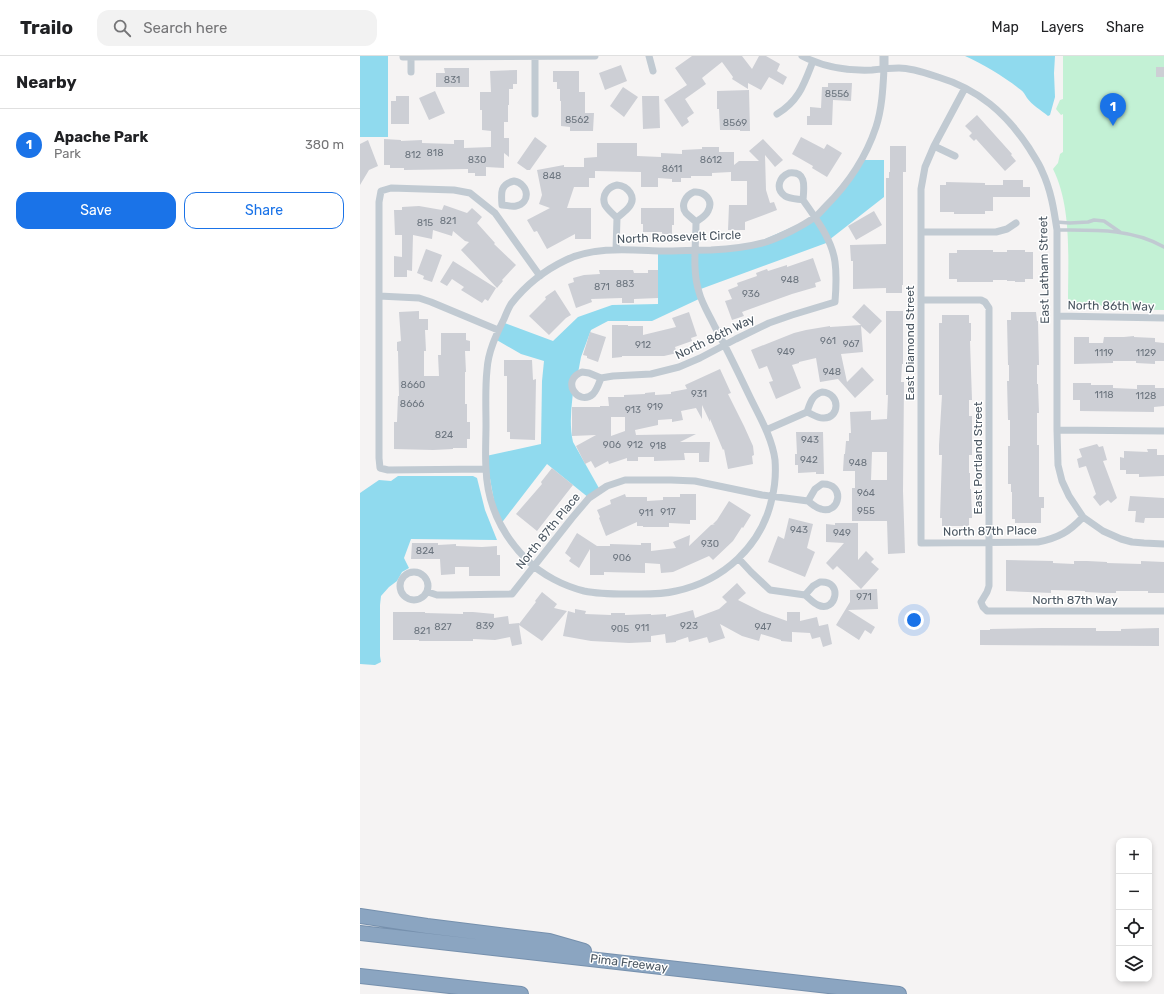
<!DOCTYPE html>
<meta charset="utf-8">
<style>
:root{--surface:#fff;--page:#f2f2f2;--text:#202124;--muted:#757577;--line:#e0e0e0;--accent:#1a73e8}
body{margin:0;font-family:Rubik,sans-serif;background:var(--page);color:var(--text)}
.controls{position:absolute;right:12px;bottom:12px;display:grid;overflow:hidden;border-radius:8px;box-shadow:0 2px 6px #0003}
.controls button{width:36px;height:36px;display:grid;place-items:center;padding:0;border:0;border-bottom:1px solid var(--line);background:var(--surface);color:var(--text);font:20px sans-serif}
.you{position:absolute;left:554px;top:564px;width:14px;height:14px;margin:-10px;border:3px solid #fff;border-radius:50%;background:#1a73e8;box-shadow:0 0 0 6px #1a73e833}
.badge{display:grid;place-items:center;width:26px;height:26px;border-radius:50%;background:var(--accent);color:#fff;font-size:13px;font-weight:700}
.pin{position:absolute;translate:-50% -33px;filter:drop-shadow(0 1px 2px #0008)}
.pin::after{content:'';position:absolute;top:21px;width:14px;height:12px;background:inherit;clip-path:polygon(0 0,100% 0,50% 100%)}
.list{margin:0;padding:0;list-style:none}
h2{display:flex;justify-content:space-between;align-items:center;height:52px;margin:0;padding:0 16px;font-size:17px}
h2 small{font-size:13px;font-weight:400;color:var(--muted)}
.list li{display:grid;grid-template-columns:26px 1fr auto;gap:12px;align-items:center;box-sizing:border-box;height:72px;padding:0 16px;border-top:1px solid var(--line)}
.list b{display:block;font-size:15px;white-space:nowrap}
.list p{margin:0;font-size:13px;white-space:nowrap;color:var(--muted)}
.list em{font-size:13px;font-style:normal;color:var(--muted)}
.actions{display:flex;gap:8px;padding:12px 16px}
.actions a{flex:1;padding:9px 0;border:1px solid var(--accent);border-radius:12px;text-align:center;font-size:14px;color:var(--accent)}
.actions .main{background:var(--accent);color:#fff}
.icon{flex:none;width:22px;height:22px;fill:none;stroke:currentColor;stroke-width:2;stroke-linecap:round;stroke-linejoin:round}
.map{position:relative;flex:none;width:804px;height:938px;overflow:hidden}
header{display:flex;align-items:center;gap:24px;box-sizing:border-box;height:56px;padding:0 20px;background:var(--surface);border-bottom:1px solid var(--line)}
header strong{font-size:19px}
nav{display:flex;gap:22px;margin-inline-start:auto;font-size:14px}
.search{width:280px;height:36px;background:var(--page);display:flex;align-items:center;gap:10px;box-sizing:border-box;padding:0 14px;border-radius:12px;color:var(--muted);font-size:15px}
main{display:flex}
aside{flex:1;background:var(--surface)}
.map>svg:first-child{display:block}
.green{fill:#c3f1d5}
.water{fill:#90daee}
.building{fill:#cdcfd5;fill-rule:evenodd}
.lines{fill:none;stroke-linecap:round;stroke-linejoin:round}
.motorway-casing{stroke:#7690ad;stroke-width:16}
.service{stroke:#c1cad2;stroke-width:3.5}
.minor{stroke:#c1cad2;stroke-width:7}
.tertiary{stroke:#c1cad2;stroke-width:9}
.motorway{stroke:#8ba5c1;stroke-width:14}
.labels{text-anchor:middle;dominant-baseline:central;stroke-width:3;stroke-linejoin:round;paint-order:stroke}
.number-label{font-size:10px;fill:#6b747e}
.street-label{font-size:12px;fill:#4a5661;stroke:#fff}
</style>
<header>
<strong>Trailo</strong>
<div class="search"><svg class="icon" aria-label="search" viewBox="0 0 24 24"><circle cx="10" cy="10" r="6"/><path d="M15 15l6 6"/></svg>Search here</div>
<nav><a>Map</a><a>Layers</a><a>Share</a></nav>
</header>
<main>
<aside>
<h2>Nearby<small></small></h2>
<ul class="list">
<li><span class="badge">1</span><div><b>Apache Park</b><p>Park</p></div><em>380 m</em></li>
</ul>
<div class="actions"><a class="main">Save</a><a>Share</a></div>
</aside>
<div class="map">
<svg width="804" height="938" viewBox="0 0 804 938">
<rect width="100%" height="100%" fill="#f5f3f3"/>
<path class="green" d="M703 0H804V254L748 253 740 249H714L710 248 708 245C708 203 712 151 693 113L698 107 700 98 703 96V58L701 59 696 53 700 44 703 43Z"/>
<path class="water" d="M0 0H28V81H0Z
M605 0H695L694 17 695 41 690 59 688 60C681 54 672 49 667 42 665 39 664 36 661 34 646 22 623 8 605 0Z
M501 104H524V141L469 184V186L338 234 341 242 292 265H248L231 274 221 301 218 317 215 319C213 341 208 364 213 386L240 434 229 442 187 408 140 469 137 462 126 400 181 388 182 325 184 305 161 298 135 283 142 266 193 285 218 261 252 249 298 248V195L392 189 455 161Z
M38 420H113L117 422 125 454 137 484 51 483 44 502 49 512 42 516 37 525 29 531 21 540 20 549V600L21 606 15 609 0 608V437L19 424 31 425Z"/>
<path class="building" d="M332 0H382L392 13 399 0H406L420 8 417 15 427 21 423 29 409 21 401 34 388 27V33L372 23 373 21 362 6 342 22 346 28 325 43 334 57 327 62 329 66 322 71 304 44 327 29 315 12Z
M261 9 267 25 245 34 239 17Z
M796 11H804V21H796Z
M84 12H109V31H76V17H85Z
M157 14V28H153V33H149V49H148V66H144V82H149V101L144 97V112L126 111V120H115V117H108V113L44 114V112H30V109H24V83L41 84V85L62 84V87L94 88V84H104V92L131 91V75L122 74V54H120V36H131L130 15Z
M193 15H219V36H225V57H234L233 75H210V71L201 70V45H200V33H197V26H193Z
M468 27H492L491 45 473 44 472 69H447V60H450V51L461 52 462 31H468Z
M263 31 278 41 264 61 250 50Z
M389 34 390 75H380V74H360L359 53H357V35Z
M75 35 85 57 69 64 59 42Z
M36 40H49V68H31V45H36Z
M282 40H299L300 72 283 73Z
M617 59 652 98 651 99 656 105 645 115 616 83 614 85 609 80 612 77 605 70Z
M175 81 187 90 170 114H167L157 107Z
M441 81 464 93 467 88 482 97 467 121 452 112 453 110 432 98Z
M403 83 423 104 415 111 405 99 406 134 410 147 414 146 417 154 385 166V174H368L369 149H387V125H371V116L352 117V120H331V122H321V126H312V123L298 122V131H281V116L235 115V122H229V131H214L207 152H231V183H215V178L187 193 177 175 174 176 167 164 190 152 179 148 182 139 177 114 204 109V111H224V102L237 101V87H277V100L301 101V97L322 98V94L342 93V91H359V96H374V109L379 105H399L389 95Z
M8 84 18 110 9 114 0 129V88Z
M530 90H546V116H543V229H542V237H526V232L493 233V205H491L490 189 526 188V122H529V116H530Z
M643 124H663V131H670V141H633V155H625V158H594V156H580V129H586V126L625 127V129H643Z
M84 149 107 157 112 152 122 161 117 167 135 187 134 188 156 209 142 224 143 225 137 232 101 194 109 186 105 185 93 175 92 180 73 174 72 183 53 179 52 215 47 214V221H34V200L42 201V179H35L34 154H42V151L59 150 82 154Z
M281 152H314V169H312V178H302V176H283V168H281Z
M514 155 522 169 496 184 488 170Z
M66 193 82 199 72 226 63 223 64 220 57 217Z
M597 194H633V196H647V194H665V196H673V223H665V226H655V225H647V224H633V226H597V223H589V197H597Z
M453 202 461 225 455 227 456 231 432 238 382 256 384 260 372 264 365 245 372 243 368 234 378 230 377 227 397 220 396 217 407 213 408 215 427 209V211Z
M93 205 136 232 128 245 125 243 122 247 101 234 104 231 92 223 87 230 80 226Z
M239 214H273L274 217H288V214H298V242L274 243V247H262V242L231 243 232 246 216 252 208 228 214 226 213 222 224 219 240 218Z
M195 234 211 259 206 262 189 279 169 260 186 243 185 241Z
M504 248 522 265 510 278 501 270 503 296 481 298 487 326 502 311 514 324 495 342 478 323 460 326 456 302 439 306V307L432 309 441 332 416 343 409 326 413 325 407 310 399 313 391 294 434 277 446 274 470 270V271L501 269 492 261Z
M59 255V263H68V274H65L66 295H64V320H79L78 299H81V277H106V284L110 285V295H105L106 316H105V348H107V366H110V383H107V392H93V393L73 394 34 393V366H37L38 340H39L38 295H37V286L41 285 39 256Z
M526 255H543V308H542L541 326H544L543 435 545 497 528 498 527 465H492V432H495V415H483L484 398H485L486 385H489V377H491L490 356 511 355V364L527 363 528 339H526ZM512 396H527V424H511Z
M329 256 337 280 331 282 332 285 315 291 317 297 304 300H262V301L252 302V269H268V270H283V279L316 271 312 262Z
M651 256H676L677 265H678L679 309H677V328H678L679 357H677V389H679V441H684V452H681V467H655V463H652V436H651V428H648V390H650V364H648L647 325H649V309H648L647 264H651Z
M582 259H609V267H611V285H610L612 344H609V360H612V399H609V417H610V433H611L612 462H609V470H582V462H580L582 399H579V389L582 339H579V267H582Z
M230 276 246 281 238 306 227 302V300L223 299Z
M774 280V281L795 282V286L804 287V305H795V308L776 307V305H753V307L714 308V281H729V287H743L744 281H764Z
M144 304H172L173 324 176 323 175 384 150 383V376H147V320H144Z
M360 313 371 337 368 338 384 370 393 390 394 399 392 400 393 408 368 413 364 393 363 394 350 363V366L342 349V363L336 352 321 355 323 364 312 366V363L298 364V369L275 374 276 379 336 378 320 386H350L349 406H339V397H324L325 404 294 405V401H278V405H267V402L249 408 248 405 235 412 231 405 225 408 216 390 236 379 212 380V351H240V350H249L248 341H264V339L285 338V337L295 336V339L311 338V336L327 333 325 329ZM251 361H265V375L251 380Z
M713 327H731V329H753V332L777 333V329H795V332H804V350L794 351V356L720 355V344H713Z
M436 376H463L464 418H456V416L438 417V409H435V398H437Z
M737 388 739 391 743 390 747 404 743 405 757 442 751 447 748 444 740 450 733 441 736 438 726 410 719 412 717 403 722 401 719 393Z
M787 393H797V399H804V420L779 421V418H766V414H760V401L764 402V395L788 396Z
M192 412 213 429 177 475 156 458 182 428 181 426Z
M265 438 266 441H287V445L303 444V441H320V438H336V464H330V468L309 467V471H283V470H277V466L246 480 239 462 240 461 237 454 251 448 250 444Z
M770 440 804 442V462H785L784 467 775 466 776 455H768Z
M369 445 391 459 383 472 382 471 373 485 353 504 349 500 313 516 301 517 300 508 285 507V517L244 516V519H230V493L219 512 209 505 211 502 205 497 217 477 237 490H250V488L281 489V487H291V495L316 492 313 486 330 479 329 490 351 469 355 468H353L357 464Z
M429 462 453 468 447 492 455 496 445 521 408 506 418 480 424 483Z
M475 467H498V504L506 495 514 503 511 506 519 513 501 533 477 510 473 514 466 507 484 487 466 486V468L475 469Z
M52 487H78V489L96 488V490L122 491 137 490V499H140V520H109V511H95V518L81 519 80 503H51Z
M646 504 693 505V507L714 508V505H727L747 506V507L781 508V505L804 506V537H788V535H756V537H744L725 536V535L691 534V537L646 535Z
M377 527 386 537 378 544 402 556 427 565V556H440V565L457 561 459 570 468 568 472 588 463 591 460 581 452 583 450 577 432 576V586L421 585V584L401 578 399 585 382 580 360 568 365 582 349 587 347 581 329 586 328 581 316 585V586L306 587 305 578 291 580V586L269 587 231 585 203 580 208 555 215 557V553L226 555 225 558 251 559V557H265V559L291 558V559L306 558V561L333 554 335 562 359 553 367 546 362 541Z
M517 533 518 553 488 554 515 571 511 578 505 574 499 584 476 569 490 546V534Z
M182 536 197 548 194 552 207 555 182 585 159 569 162 588 152 590 150 581 135 584 113 583V585H59V584H33V556H65V557L103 558V556H113L134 558V562L148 560 149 568 159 567V568L176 546 175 545Z
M683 572H736V575H761V573L799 572V590L620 589V574H630V573Z"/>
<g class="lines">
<defs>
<path id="motorway" d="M0 860 67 870 189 885 224 895
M0 877 539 938
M0 920 161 938"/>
</defs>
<use href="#motorway" class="motorway-casing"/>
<path class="service" d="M696 166 710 167 728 166 734 164 744 165 760 176
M697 174C732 174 772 172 804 191"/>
<path class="minor" d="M43 0V1L235 0
M289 0 293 15
M442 0C463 11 488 15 512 14 521 13 530 12 539 12 552 12 566 17 578 21 618 33 646 57 669 92 673 99 679 107 682 115 691 134 694 154 697 174V374L698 409 702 425 709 440 723 461 743 475 761 483 772 486 784 487 804 488
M51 1V16
M175 1V58
M605 32 574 90 565 111 561 133V487L678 486C698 482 709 476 723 461
M417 58C439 45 444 28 453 5
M574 90 595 100
M429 117C447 115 444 131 443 144 438 143 430 143 425 140 415 133 419 121 429 117Z
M154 125C169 128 171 147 156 150 151 151 147 149 142 149 141 137 140 128 154 125Z
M257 129C268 130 277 141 269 151 266 155 261 158 257 162 253 158 248 154 245 149 241 139 248 131 257 129Z
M334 136C344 135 354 144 348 155 346 160 340 163 336 166 333 163 329 160 326 157 320 149 326 139 334 136Z
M336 166C336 189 332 214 339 236 342 248 350 260 355 271 367 293 378 316 389 339 399 360 412 381 415 404 416 417 415 430 412 442 402 490 363 525 316 535 300 539 283 538 267 538 253 538 238 538 224 535 204 530 182 519 167 504 142 479 127 448 126 412 125 398 126 383 126 369 126 351 125 332 127 314 128 296 136 279 144 263 146 258 148 253 151 248 165 230 185 214 206 204 235 190 270 194 302 195 318 195 335 194 351 194 370 193 388 191 406 186 420 181 443 170 455 161 459 158 462 154 466 150 488 128 506 101 516 71 522 53 523 32 524 13
M561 176H636L647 173 656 167
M256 194 257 162
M19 240 59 242 71 246 138 274
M561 244H621L625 246 629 252V530L627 536 621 546 623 551 627 555H804
M697 260 804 262
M222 316 229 317 241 322C239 327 237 334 233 338 218 351 200 324 222 316Z
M241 322 253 320 291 318 319 311 340 302 376 283 409 267 432 259 475 246C476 233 477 220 475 206 472 183 456 163 443 144
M462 336C481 337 480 363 463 362 457 362 452 358 447 356 450 347 452 339 462 336Z
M406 374 447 356
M697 374 804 375
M126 413 28 414 20 412 19 402V146L21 135 31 132 94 134 110 137 135 157 180 220
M462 428C486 427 480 459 461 453 456 452 452 448 448 445L455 433Z
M379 503 391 516 410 534 445 539
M40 530a14 14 0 1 1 28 0a14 14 0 1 1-28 0Z
M460 526C484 524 476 558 458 549 453 547 449 542 445 539L453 530Z
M68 536 77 539H90L152 538 212 462 229 442 247 430 265 424H311L335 425 402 439 448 445"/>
<path class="tertiary" d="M524 0V13"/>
<use href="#motorway" class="motorway"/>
</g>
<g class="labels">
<g class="number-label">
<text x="92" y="24">831</text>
<text x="477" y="38">8556</text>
<text x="217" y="64">8562</text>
<text x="375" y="67">8569</text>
<text x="75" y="97">818</text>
<text x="53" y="99">812</text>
<text x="117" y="104">830</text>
<text x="351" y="104">8612</text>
<text x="312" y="113">8611</text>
<text x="192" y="120">848</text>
<text x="88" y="165">821</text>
<text x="65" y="167">815</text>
<text x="430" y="224">948</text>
<text x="265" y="228">883</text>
<text x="242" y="231">871</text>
<text x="391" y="238">936</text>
<text x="468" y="285">961</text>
<text x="491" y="288">967</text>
<text x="283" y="289">912</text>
<text x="426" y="296">949</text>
<text x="744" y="297">1119</text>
<text x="786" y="297">1129</text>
<text x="472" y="316">948</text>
<text x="53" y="329">8660</text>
<text x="339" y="338">931</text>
<text x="744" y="339">1118</text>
<text x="786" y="340">1128</text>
<text x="52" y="348">8666</text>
<text x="295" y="351">919</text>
<text x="273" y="354">913</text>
<text x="84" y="379">824</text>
<text x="450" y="384">943</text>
<text x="252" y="389">906</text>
<text x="275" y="389">912</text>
<text x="298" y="390">918</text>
<text x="449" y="404">942</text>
<text x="498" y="407">948</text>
<text x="506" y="437">964</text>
<text x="506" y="455">955</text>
<text x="308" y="456">917</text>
<text x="286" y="457">911</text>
<text x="439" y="474">943</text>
<text x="482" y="477">949</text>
<text x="350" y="488">930</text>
<text x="65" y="495">824</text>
<text x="262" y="502">906</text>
<text x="504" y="541">971</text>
<text x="125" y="570">839</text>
<text x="329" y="570">923</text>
<text x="83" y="571">827</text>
<text x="403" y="571">947</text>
<text x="282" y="572">911</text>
<text x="260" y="573">905</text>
<text x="62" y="575">821</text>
</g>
<g class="street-label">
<text transform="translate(319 181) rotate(-2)">North Roosevelt Circle</text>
<text transform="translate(684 214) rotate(-91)">East Latham Street</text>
<text transform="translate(751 250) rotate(1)">North 86th Way</text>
<text transform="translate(355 281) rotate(-26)">North 86th Way</text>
<text transform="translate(550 287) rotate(-90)">East Diamond Street</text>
<text transform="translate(618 402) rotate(-90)">East Portland Street</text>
<text transform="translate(188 475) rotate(-51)">North 87th Place</text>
<text transform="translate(630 475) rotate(-1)">North 87th Place</text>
<text x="715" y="544">North 87th Way</text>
<text transform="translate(269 907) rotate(7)">Pima Freeway</text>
</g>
</g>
</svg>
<div class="controls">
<button>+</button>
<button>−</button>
<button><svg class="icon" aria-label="locate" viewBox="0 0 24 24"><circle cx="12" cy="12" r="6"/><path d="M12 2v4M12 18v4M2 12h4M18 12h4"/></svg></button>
<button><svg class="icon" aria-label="layers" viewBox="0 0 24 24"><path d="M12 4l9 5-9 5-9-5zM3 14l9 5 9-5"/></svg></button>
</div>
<div class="you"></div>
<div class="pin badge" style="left:753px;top:70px">1</div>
</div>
</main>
